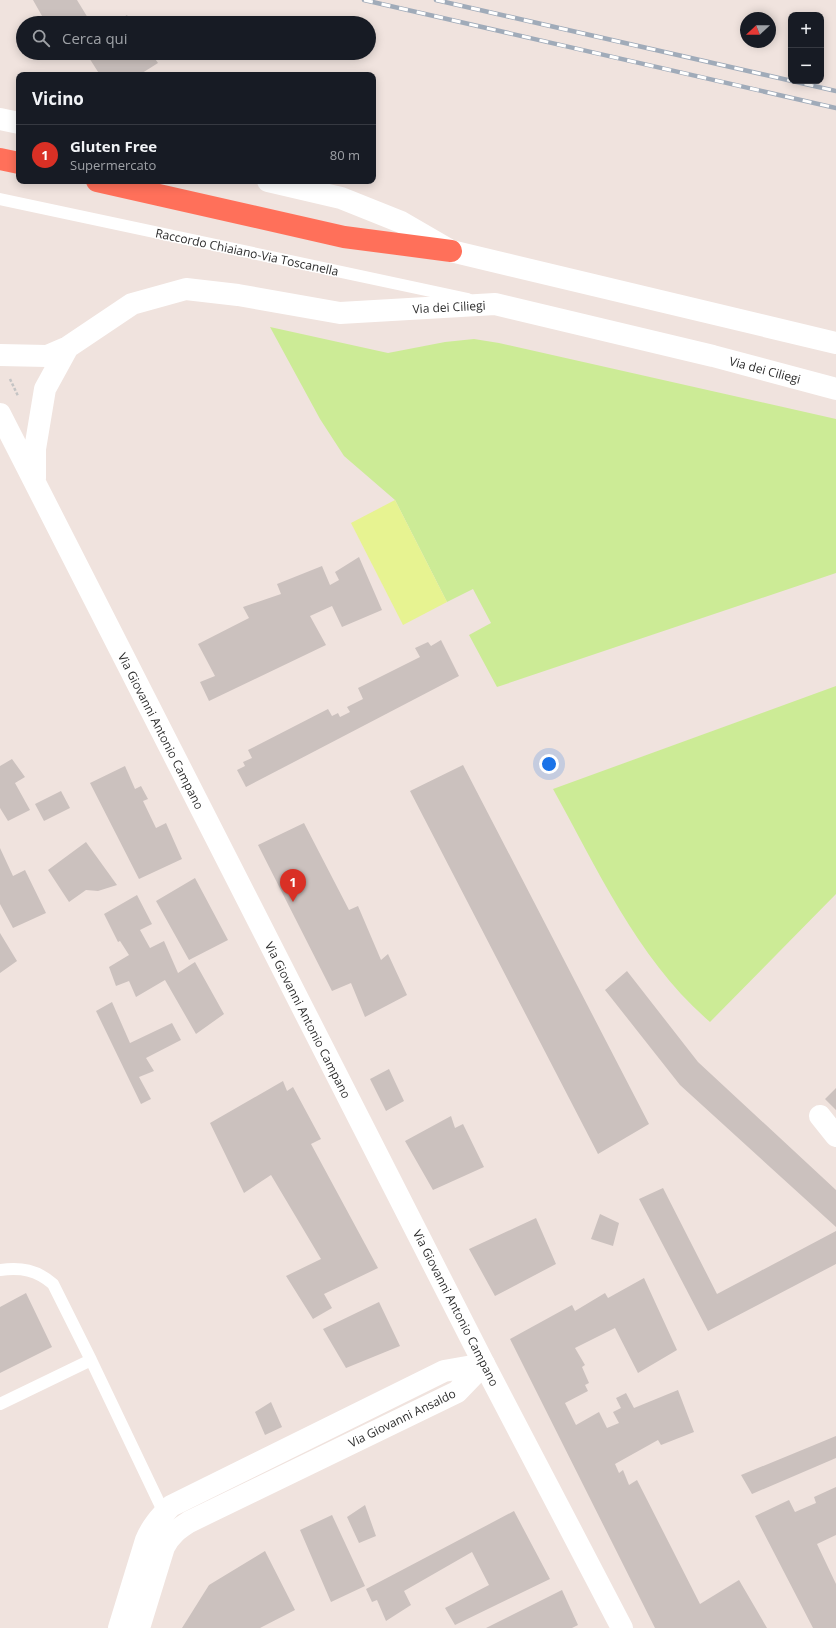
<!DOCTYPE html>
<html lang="it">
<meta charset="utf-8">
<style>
:root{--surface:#171b24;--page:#242831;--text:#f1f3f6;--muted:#9ea1a6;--line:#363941;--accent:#d93025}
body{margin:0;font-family:"Open Sans",sans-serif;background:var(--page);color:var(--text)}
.controls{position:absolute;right:12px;top:12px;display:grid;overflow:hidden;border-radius:8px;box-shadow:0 2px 10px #0003}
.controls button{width:36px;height:36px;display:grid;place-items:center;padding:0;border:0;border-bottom:1px solid var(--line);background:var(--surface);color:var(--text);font:20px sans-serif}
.compass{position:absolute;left:740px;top:12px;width:36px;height:36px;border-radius:50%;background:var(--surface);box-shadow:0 2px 10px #0003;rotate:248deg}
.you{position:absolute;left:549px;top:764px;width:14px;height:14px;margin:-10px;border:3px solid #fff;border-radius:50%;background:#1a73e8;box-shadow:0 0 0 6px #1a73e833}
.badge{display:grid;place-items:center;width:26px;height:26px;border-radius:50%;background:var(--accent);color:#fff;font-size:13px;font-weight:700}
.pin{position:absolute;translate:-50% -33px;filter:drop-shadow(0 1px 2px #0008)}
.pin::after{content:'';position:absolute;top:21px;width:14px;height:12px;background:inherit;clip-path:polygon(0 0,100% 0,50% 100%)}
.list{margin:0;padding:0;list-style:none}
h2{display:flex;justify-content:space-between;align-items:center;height:52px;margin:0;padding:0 16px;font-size:17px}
h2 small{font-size:13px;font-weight:400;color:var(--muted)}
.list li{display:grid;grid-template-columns:26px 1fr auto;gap:12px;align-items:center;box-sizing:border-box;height:60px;padding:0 16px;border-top:1px solid var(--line)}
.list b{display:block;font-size:15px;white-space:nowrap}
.list p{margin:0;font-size:13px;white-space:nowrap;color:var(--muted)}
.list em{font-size:13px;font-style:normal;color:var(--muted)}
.icon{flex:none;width:22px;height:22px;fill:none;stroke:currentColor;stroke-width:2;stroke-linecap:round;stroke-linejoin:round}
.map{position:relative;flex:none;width:836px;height:1628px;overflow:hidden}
.search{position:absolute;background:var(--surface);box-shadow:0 2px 10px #0003;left:16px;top:16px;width:360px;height:44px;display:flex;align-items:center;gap:10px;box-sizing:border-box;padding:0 14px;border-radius:22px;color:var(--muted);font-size:15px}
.panel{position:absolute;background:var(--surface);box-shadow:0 2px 10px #0003;left:16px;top:72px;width:360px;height:112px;border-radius:8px}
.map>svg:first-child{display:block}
.green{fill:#cceb96}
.pitch{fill:#e7f391}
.building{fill:#cbc1be}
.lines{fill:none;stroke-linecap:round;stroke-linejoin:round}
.path{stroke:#c4c4c4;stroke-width:2.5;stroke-dasharray:3 2;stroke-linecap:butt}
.lane{stroke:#fff;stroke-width:12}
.street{stroke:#fff;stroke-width:22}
.secondary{stroke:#fff;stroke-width:22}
.highway{stroke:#ff705a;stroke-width:22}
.rail-casing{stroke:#a0abb9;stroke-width:4.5}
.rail{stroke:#fff;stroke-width:3;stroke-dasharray:9;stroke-linecap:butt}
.labels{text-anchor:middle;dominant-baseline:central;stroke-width:3;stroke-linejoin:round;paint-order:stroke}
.street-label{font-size:12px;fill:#2d2d2d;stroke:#fff}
</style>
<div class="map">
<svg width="836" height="1628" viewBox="0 0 836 1628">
<rect width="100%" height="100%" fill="#f0e3de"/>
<path class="green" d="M270 327 388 353 445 342 474 339 499 343 836 419V573L497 687 469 635 491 623 473 589 447 602 395 500 344 456 320 419Z
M836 686V894L710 1022C638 960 598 870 553 789Z"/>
<path class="pitch" d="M395 500 447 602 403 625 351 523Z"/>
<path class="building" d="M33 0H77L91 23H46Z
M127 15 132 23H114Z
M86 53H151L158 63 139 75H100Z
M359 557 382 610 342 627 332 606 310 616 326 645 209 701 200 682 215 676 198 644 249 618 243 607 281 594 277 584 322 566 330 585 339 580 335 572Z
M441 640 459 676 246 787 237 770 245 766 243 762 252 758 248 750 328 709 332 716 338 713 340 717 350 712 347 707 363 699 358 688 420 657 415 648 428 642 431 646Z
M12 759 25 777 15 783 30 810 8 821 0 808V766Z
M463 765 649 1124 598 1154 410 791Z
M125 766 135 789 141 786 148 799 143 801 156 828 166 823 182 859 139 879 90 783Z
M61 791 70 808 44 821 35 804Z
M304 823 349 910 358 906 381 960 388 954 407 995 365 1017 351 983 332 991 258 845Z
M86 842 117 885 98 891 86 890 69 902 48 870Z
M0 848 13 876 25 870 46 913 13 928 0 904Z
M195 878 228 940 189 960 156 901Z
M137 895 152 924 140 930 150 948 164 941 178 973 195 962 224 1014 196 1034 165 980 136 997 129 981 116 986 109 967 129 955 120 941 118 942 104 914Z
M0 933 17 961 0 973Z
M627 971 698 1062 836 1190V1227L680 1085 605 990Z
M112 1002 130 1043 172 1023 181 1040 146 1058 154 1071 139 1077 151 1099 141 1104 96 1011Z
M389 1069 404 1101 386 1111 370 1079Z
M283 1081 287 1091 293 1087 321 1139 311 1144 378 1268 324 1294 332 1308 313 1319 286 1276 321 1259 271 1175 244 1193 210 1123Z
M836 1088V1110L825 1099Z
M451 1116 455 1128 463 1124 484 1167 433 1190 405 1141Z
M663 1188 717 1294 836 1231V1264L708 1331 639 1199Z
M600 1214 619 1223 613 1246 591 1239Z
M536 1218 556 1264 495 1296 469 1249Z
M644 1278 677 1350 638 1373 615 1328 575 1348 585 1365 582 1367 589 1383 585 1385 588 1391 565 1403 576 1425 599 1412 607 1428 619 1423 613 1412 621 1408 616 1398 626 1393 634 1408 678 1390 694 1432 661 1445 658 1440 615 1464 619 1473 623 1470 629 1485 637 1480 700 1604 739 1580 767 1628H655L510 1339 572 1305 575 1311 605 1293 608 1298Z
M26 1293 52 1347 0 1373V1307Z
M379 1302 400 1346 346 1368 323 1329Z
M271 1402 282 1427 265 1435 255 1412Z
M836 1436V1458L752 1494 741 1475Z
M836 1487V1535L817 1544 836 1584V1628H813L755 1516 789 1500 795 1512 816 1503 814 1497Z
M365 1505 376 1536 359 1543 347 1517Z
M514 1511 550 1579 455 1625 445 1608 489 1585 472 1552 404 1591 411 1605 386 1621 377 1600 372 1602 366 1589Z
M332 1515 365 1586 331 1602 300 1530Z
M265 1551 295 1610 260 1628H182L209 1585Z
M562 1590 578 1625 572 1628H486Z"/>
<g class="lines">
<path class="path" d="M10 379 18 396"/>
<path class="lane" d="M0 199 468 299
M0 1270C21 1267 37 1270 53 1284L91 1360
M0 1404 91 1360 164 1513"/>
<path class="street" d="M820 1116 836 1136
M119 1628 146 1540C152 1526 160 1517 171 1506L444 1371 484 1364
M139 1628 164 1547C170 1535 178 1529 189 1522L457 1392 484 1364"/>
<path class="secondary" d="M0 119 19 123
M268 181 341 198 401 222 451 251 836 343
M0 355 47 356 68 347 132 304 186 289 238 295 340 313 495 304 713 356 836 389
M0 414 484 1364 622 1628
M35 478V449L45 389 68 347"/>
<path class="highway" d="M0 159 19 163
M97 181 344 237 451 251"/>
<defs>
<path id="rail" d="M364 0 836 108
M436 0 836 91"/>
</defs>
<use href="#rail" class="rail-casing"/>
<use href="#rail" class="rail"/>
</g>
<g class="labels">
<g class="street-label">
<text transform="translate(247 252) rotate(12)">Raccordo Chiaiano-Via Toscanella</text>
<text transform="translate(449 307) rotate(-3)">Via dei Ciliegi</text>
<text transform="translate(765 370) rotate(15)">Via dei Ciliegi</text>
<text transform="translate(161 731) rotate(63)">Via Giovanni Antonio Campano</text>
<text transform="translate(308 1020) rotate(63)">Via Giovanni Antonio Campano</text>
<text transform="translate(456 1308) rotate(63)">Via Giovanni Antonio Campano</text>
<text transform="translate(402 1418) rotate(-26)">Via Giovanni Ansaldo</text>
</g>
</g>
</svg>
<div class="controls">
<button>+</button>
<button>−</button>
</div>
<svg class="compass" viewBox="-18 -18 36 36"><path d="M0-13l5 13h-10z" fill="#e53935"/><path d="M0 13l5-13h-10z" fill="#9ea1a6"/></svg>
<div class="you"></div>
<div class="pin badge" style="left:293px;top:902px">1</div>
<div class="search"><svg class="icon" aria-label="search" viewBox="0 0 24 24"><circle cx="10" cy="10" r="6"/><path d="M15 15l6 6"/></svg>Cerca qui</div>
<section class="panel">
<h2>Vicino<small></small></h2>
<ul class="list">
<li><span class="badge">1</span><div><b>Gluten Free</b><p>Supermercato</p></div><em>80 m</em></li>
</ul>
</section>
</div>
